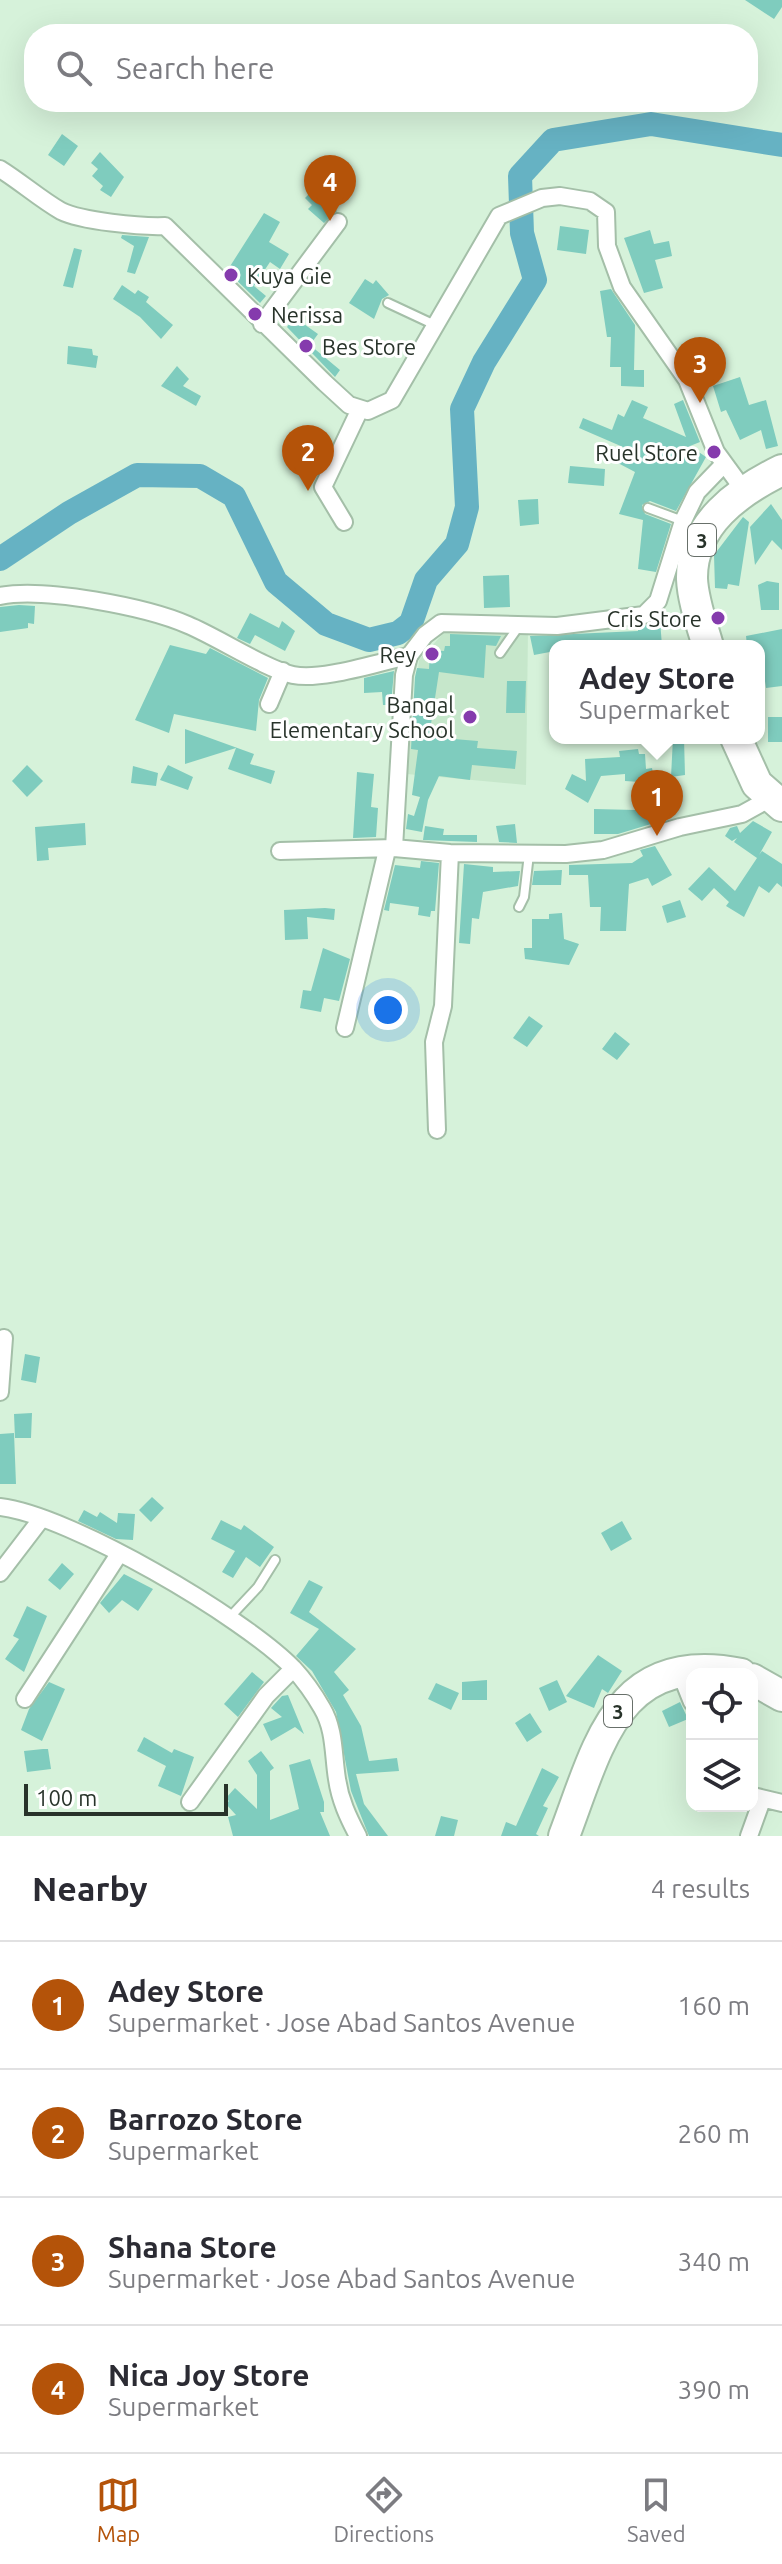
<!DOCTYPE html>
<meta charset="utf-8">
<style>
:root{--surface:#fff;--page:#f2f2f3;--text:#2b2b33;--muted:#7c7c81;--line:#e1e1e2;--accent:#b45309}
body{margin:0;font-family:Ubuntu,sans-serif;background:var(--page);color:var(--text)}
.controls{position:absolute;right:24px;bottom:24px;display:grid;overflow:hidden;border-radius:16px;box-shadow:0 8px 32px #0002}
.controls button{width:72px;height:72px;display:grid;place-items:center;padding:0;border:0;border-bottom:2px solid var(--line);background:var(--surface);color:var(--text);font:40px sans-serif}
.scale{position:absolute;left:24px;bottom:20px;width:204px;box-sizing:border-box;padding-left:8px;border:4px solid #28332a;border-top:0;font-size:22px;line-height:28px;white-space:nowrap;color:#28332a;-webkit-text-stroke:6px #fff;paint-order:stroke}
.you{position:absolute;left:388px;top:1010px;width:28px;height:28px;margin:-20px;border:6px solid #fff;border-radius:50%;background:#1a73e8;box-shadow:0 0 0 12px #1a73e833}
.badge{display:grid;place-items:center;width:52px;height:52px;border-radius:50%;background:var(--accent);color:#fff;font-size:26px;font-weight:700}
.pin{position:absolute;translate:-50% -66px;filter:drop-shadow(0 2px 4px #0008)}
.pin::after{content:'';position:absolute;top:42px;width:28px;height:24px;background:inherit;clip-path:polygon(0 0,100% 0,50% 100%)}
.popup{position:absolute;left:549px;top:640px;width:216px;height:104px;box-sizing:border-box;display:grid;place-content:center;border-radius:16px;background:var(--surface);filter:drop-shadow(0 2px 6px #0005);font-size:26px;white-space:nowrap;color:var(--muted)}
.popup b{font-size:30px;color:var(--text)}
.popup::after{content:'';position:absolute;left:50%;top:100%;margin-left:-16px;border:16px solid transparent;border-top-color:var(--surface)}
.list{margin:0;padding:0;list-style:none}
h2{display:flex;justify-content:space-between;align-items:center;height:104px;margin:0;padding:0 32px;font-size:34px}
h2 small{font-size:26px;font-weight:400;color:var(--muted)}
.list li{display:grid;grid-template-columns:52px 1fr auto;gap:24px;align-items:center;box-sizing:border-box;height:128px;padding:0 32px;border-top:2px solid var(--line)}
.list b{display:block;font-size:30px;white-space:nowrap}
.list p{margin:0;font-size:26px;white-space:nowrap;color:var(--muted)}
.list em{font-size:26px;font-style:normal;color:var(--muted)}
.icon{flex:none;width:44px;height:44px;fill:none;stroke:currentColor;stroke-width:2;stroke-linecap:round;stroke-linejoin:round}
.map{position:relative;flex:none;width:782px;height:1836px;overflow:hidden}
.search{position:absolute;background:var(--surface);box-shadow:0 8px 32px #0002;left:24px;right:24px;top:24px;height:88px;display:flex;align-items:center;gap:20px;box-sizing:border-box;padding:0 28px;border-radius:32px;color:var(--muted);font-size:30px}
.sheet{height:616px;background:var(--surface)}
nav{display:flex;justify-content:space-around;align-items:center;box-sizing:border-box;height:112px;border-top:2px solid var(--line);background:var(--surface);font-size:22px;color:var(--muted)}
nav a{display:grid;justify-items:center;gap:4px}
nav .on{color:var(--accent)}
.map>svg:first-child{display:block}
.built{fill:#c6e7cb}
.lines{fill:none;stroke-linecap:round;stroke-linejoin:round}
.river{stroke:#66b2c3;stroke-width:24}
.building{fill:#7fccbe}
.lane-casing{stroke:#a4bfa8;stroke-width:12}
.street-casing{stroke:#a4bfa8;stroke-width:20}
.highway-casing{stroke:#a4bfa8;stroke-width:34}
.lane{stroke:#fff;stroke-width:8}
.street{stroke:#fff;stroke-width:16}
.highway{stroke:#fff;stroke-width:30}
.poi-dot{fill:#853bad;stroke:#fff;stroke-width:3}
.labels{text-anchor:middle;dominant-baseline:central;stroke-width:6;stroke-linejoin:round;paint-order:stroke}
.shield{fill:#fff;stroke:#68706a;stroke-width:2}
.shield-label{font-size:20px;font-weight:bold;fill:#28332a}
.poi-label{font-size:22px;fill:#28332a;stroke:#fff;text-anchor:end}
</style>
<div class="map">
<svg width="782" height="1836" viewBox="0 0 782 1836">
<rect width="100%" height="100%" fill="#d6f2da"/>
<path class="built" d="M450 626 528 631 526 785 407 774 419 660Z"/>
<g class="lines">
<path class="river" d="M0 559 69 513 137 475 200 476 234 496 276 582 326 624 369 640 398 633 411 623 426 580 457 544 467 507 462 409 484 362 535 280 522 233 520 176 553 140 651 124 782 145"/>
</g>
<path class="building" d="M745 0H782V7L774 19Z
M62 134 78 146 64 166 48 155Z
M100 152 124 177 111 197 100 190 103 186 92 176 98 169 91 163Z
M313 190 337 211 324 223 308 209 312 205 305 198Z
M264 213 280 222 269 242 289 254 280 269 270 262 254 286 266 296 260 303 227 271Z
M560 226 589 230 586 254 557 250Z
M650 230 654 244 669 241 672 256 655 260 663 288 644 293 624 238Z
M122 235 149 237 135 274 127 272 134 246 121 238Z
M74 248 82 250 73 288 63 286Z
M365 279 373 284 376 280 389 295 382 299 374 319 349 303Z
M122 285 135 294 138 290 149 297 146 302 173 325 161 339 140 317 113 299Z
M611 289 635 325 634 370H644V387L621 386V367H610L611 337H607L600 291Z
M294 317 318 334 310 345 340 370 335 377 287 327Z
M68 346 92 349 93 355 98 356 96 368 67 364Z
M177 366 189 379 183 386 201 396 196 406 161 386Z
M740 377 749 405 766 400 778 446 766 449 761 430 740 440 726 410 721 412 713 386Z
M632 400 648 407 643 418 686 437 674 404 683 400 700 442 690 446 706 457 676 511 650 501 642 505 645 514 671 524 656 572 638 569 643 520 619 514 635 472 616 462 623 447 579 428 583 418 612 430 618 414 624 417Z
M570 466 605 469 604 486 568 483Z
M538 499 539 524 520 526 518 500Z
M771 504 782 520V550L772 540 755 565 750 527Z
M743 517 749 522 739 586 728 584 727 589 715 588 714 555Z
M509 575 510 607 484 608 483 576Z
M767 581 779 583V610H761L758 585Z
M19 605 35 606 34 624 28 623V628L0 632V607Z
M250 613 279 628 282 621 295 631 285 651 255 635 250 644 237 638Z
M660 620 662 646H555V651L534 655 530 636 638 631V627Z
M782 629V686L766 688 763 667H759V646H747L746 636Z
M450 634 501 636 496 646 486 645 484 678 439 672 429 737 478 741 477 748 517 751 515 769 472 765 470 780 439 776 428 800 422 832 406 829 408 814 414 816 420 797 412 795 418 750 411 749 415 677 417 668 429 669 430 650 444 651 445 646H450Z
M170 645 206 654 210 648 268 678 259 700 256 731 174 714 169 733 135 720Z
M394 671 391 705H383L382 692 364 693V678Z
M507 681H526L525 713H506Z
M768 717H782V742H768Z
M185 729 254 754 250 764 275 771 271 784 228 769 236 748 185 764Z
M673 738H684L685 775 671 777Z
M638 749 639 754H645L646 769 652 768 655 783 625 781V774L601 776 588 803 565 789 572 774 586 781 585 759 620 757 619 751Z
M27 765 43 781 27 797 12 781Z
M168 765 193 777 188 790 160 780Z
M133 766 158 773 156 786 131 783Z
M357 772 374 774 371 807 378 808 376 837 353 838Z
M658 800 661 821 618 834H594V809L636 810 635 802Z
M753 821 772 832 759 855 762 851 782 864V887L777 883 769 893 759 886 744 917 726 906 729 902 714 888 702 901 688 889 709 867 735 891 757 858 734 842 737 838 732 841 725 836 730 828 737 826 740 833Z
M85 823 86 845 48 848 49 860 37 861 35 827Z
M515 824 517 843 499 842 496 826Z
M425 826 444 829 443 835H477V842L423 840Z
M655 846 672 875 652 886 648 878 629 884 626 931H600L601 907H590L588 875H569V865L632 863 643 856 640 850Z
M421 861 439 863 435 911H431L430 917 418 915 419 907 390 903 389 911 384 910 395 865 420 868Z
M464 864 493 867V872L520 871 518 886 483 892 479 919 472 918 470 944 459 943Z
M562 870 561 885H532L534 871Z
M680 900 686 917 667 923 662 906Z
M325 908 335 909 334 920 307 917 308 939 285 940 284 910Z
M562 913 564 939 579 944 569 965 525 959 524 948H532V919H549V914Z
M323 948 350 959 339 1001 324 998 321 1012 300 1008 303 990 311 991Z
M529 1016 543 1026 527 1047 513 1038Z
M615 1032 630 1044 617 1060 602 1049Z
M25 1354 40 1357 36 1383 21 1380Z
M32 1413 31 1438H15L14 1414Z
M14 1433 16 1484H0V1434Z
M152 1497 164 1508 151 1522 139 1510Z
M84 1510 97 1517 100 1512 117 1523 118 1513 135 1514 133 1540 116 1539 78 1521Z
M221 1520 241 1530 244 1525 274 1547 260 1567 246 1557 233 1578 222 1572 235 1551 211 1539Z
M622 1521 632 1539 611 1551 601 1533Z
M62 1563 74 1574 60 1590 48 1580Z
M124 1574 153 1589 138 1611 122 1600 109 1613 100 1603Z
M309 1580 323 1587 309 1612 356 1649 334 1672 349 1690 343 1695 361 1726 369 1761 397 1758 399 1771 356 1774 364 1804 388 1836H369L351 1791 336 1712 312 1671 296 1656 319 1629 290 1613Z
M27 1606 47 1616 24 1672 5 1659 19 1639 13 1636Z
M598 1655 622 1671 608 1693 602 1689 594 1708 566 1696Z
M252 1672 264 1682 238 1717 224 1704Z
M487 1680V1700H462V1682Z
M557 1680 567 1702 549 1711 539 1688Z
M49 1682 65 1689 42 1741 21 1730 29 1709Z
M436 1683 459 1693 451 1710 428 1699Z
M288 1695 304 1734 295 1727 271 1741 263 1724 282 1717 271 1708 282 1696Z
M680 1702 688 1719 669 1727 662 1711Z
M530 1713 542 1732 527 1742 515 1723Z
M144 1737 172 1753 174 1749 194 1757 181 1796 158 1786 166 1766 137 1751Z
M43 1749H48L51 1769 27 1772 24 1751Z
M261 1751 274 1768 270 1771V1820L299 1809 289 1765 310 1759 324 1802V1812H320L330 1836H233L228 1817 236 1815 226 1804 229 1801 226 1798 235 1788 257 1809V1775L248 1761Z
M542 1768 559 1777 543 1806 548 1808 536 1834 539 1836H501L506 1822 516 1826Z
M441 1816 458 1820 454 1836H435Z"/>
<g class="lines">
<defs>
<path id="lane" d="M388 303 435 325
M648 508 683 521
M500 653 519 626
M519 907 524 897 529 854
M229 1618 258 1587 275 1560"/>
<path id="street" d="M0 169C21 182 40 199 61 211 81 221 141 227 165 226L325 383 349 405 368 411 392 400 499 216 542 198 560 196 590 201 606 212 607 246 622 287 687 380 716 452 743 489
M262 324 338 222
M344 522 323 487 360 409
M0 596C43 587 147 607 188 625 217 637 266 669 293 675 323 681 378 662 409 656
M269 704 283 671
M394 848 404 675 409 656 425 635 441 623 557 626 644 615 658 601 683 521 697 492 723 465
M280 851 394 848 450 853 566 854 603 850 680 827 742 814 771 798
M345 1028 387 850
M437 1130 434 1042 443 1006 450 853
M0 1392 4 1338
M0 1507C70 1515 243 1617 293 1668 304 1680 314 1694 322 1708 335 1730 333 1754 337 1779 340 1800 348 1817 358 1836
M0 1573 42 1518
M680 1672 692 1702
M25 1699 119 1554
M753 1796 782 1803
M190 1802 266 1696 293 1669
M749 1836 762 1800"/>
<path id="highway" d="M708 646C702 625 693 601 692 579 691 524 739 491 782 470
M736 738 757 784 782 806
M752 1679 782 1696
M564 1836C599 1744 617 1649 741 1674"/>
</defs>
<use href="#lane" class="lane-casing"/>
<use href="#street" class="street-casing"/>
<use href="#highway" class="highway-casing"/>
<use href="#lane" class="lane"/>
<use href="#street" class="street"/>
<use href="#highway" class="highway"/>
</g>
<g class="poi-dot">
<circle cx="231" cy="275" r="8"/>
<circle cx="255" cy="314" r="8"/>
<circle cx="306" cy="346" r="8"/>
<circle cx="714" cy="452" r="8"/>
<circle cx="718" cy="618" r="8"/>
<circle cx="432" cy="654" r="8"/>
<circle cx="470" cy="717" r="8"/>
</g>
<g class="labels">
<g class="shield">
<rect x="688" y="524" width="28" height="32" rx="6"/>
<rect x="604" y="1695" width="28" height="32" rx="6"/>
</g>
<g class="shield-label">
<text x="702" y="540">3</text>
<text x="618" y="1711">3</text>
</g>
<g class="poi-label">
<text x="247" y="275" text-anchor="start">Kuya Gie</text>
<text x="271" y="314" text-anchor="start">Nerissa</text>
<text x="322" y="346" text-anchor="start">Bes Store</text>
<text x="698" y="452">Ruel Store</text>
<text x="702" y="618">Cris Store</text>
<text x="416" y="654">Rey</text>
<text x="454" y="704">Bangal<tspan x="454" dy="25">Elementary School</tspan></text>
</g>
</g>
</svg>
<div class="controls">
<button><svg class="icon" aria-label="locate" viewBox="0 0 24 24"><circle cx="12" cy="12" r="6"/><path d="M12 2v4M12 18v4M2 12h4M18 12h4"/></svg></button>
<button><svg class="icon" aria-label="layers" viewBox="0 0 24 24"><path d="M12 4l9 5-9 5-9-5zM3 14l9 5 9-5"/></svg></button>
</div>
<div class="scale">100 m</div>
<div class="you"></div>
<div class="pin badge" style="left:657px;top:836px">1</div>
<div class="popup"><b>Adey Store</b>Supermarket</div>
<div class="pin badge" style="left:308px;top:491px">2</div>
<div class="pin badge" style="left:700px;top:403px">3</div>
<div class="pin badge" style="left:330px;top:221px">4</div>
<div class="search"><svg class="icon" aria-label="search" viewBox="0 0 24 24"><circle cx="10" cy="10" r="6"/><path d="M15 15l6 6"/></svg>Search here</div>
</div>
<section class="sheet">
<h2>Nearby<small>4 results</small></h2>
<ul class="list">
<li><span class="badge">1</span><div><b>Adey Store</b><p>Supermarket · Jose Abad Santos Avenue</p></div><em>160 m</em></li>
<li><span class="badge">2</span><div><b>Barrozo Store</b><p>Supermarket</p></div><em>260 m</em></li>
<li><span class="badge">3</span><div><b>Shana Store</b><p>Supermarket · Jose Abad Santos Avenue</p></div><em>340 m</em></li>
<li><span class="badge">4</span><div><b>Nica Joy Store</b><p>Supermarket</p></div><em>390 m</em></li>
</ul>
</section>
<nav>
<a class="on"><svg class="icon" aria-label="map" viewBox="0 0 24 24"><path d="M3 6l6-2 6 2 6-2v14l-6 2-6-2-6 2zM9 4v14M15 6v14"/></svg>Map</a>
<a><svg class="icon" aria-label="directions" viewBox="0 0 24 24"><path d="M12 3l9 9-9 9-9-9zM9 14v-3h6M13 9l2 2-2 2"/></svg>Directions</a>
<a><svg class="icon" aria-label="saved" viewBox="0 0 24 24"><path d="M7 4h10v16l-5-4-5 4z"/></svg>Saved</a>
</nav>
